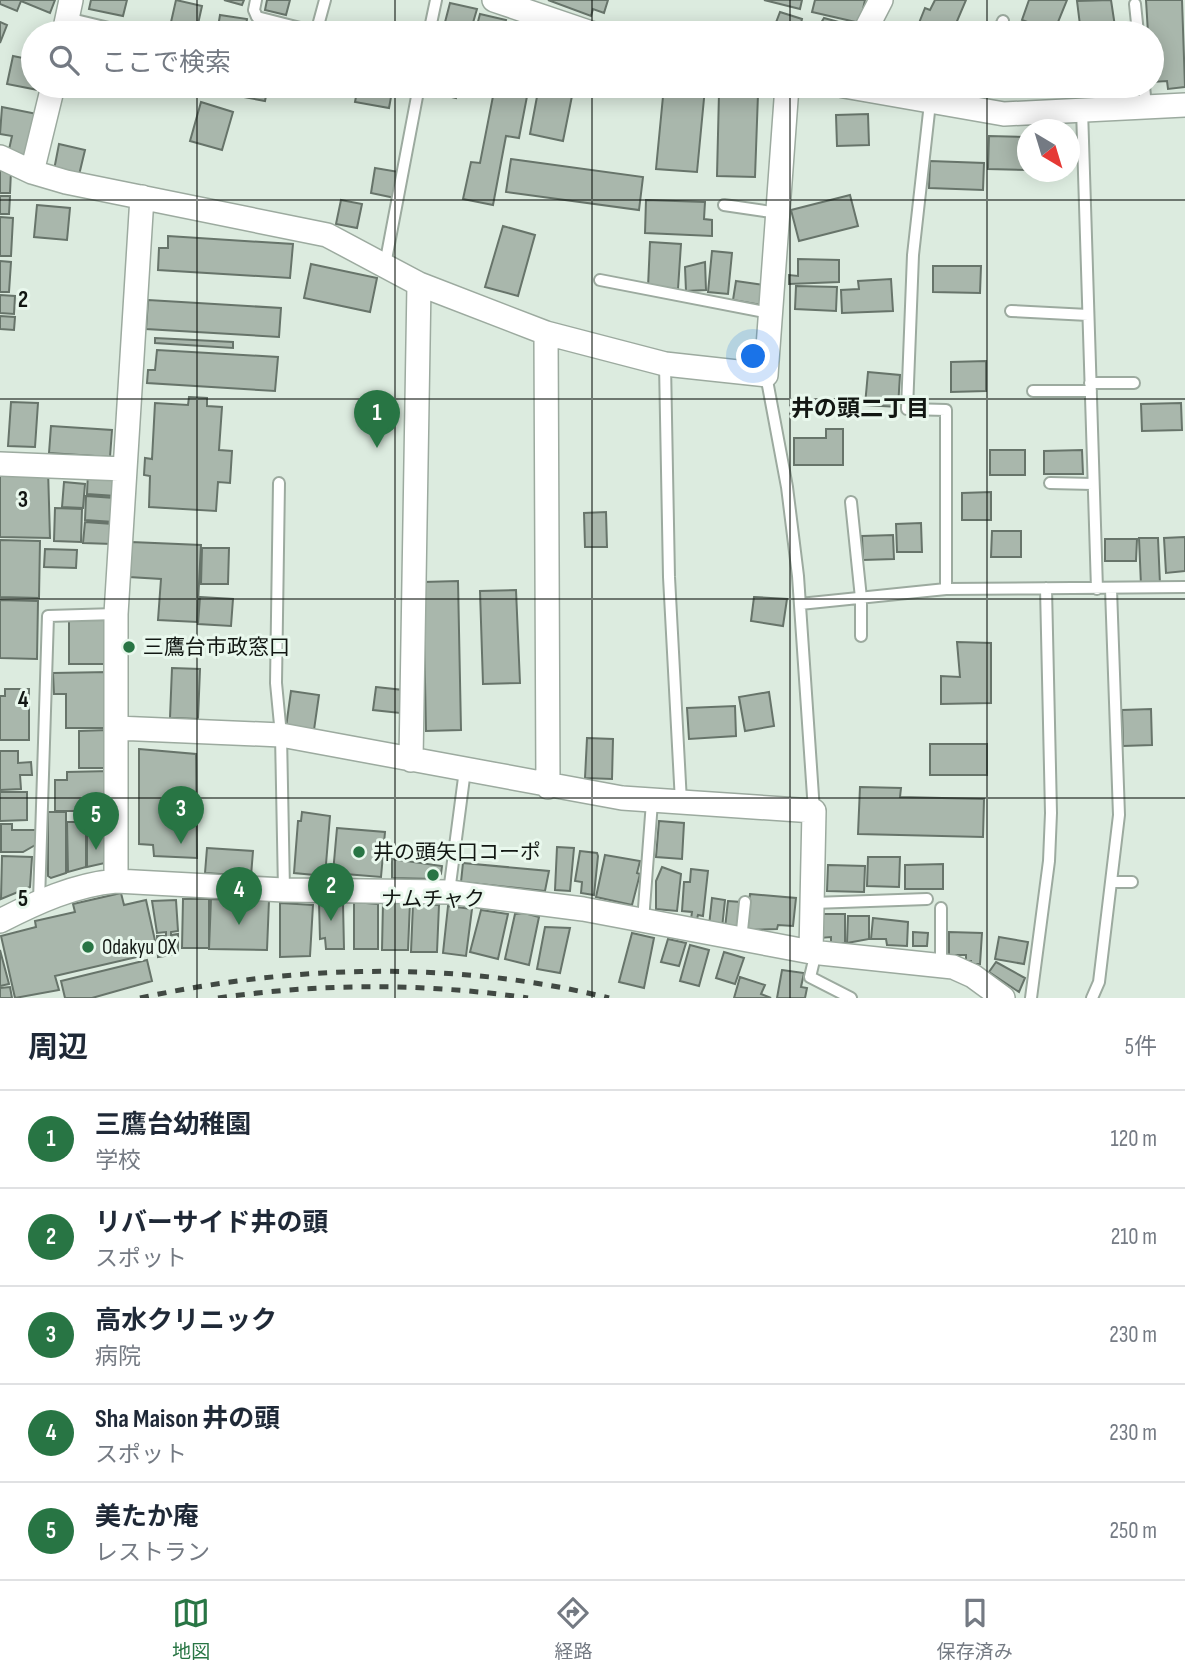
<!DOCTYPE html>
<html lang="ja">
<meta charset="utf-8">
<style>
:root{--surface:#fff;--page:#f6f6f7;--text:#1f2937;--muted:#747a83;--line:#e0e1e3;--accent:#287544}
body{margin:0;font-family:"Sofia Sans Condensed","Noto Sans JP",sans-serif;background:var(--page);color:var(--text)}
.compass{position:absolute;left:1017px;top:119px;width:63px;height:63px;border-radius:50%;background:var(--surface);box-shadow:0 4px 18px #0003;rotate:142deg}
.you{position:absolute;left:754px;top:357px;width:24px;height:24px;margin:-18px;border:5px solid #fff;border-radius:50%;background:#1a73e8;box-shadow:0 0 0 10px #1a73e833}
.badge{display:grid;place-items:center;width:46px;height:46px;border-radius:50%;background:var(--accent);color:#fff;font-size:23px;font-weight:700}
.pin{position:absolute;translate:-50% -58px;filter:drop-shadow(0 2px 4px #0008)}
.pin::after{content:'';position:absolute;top:37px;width:24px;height:21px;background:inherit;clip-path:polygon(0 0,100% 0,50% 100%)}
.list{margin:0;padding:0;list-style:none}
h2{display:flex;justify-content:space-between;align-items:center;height:91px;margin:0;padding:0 28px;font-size:30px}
h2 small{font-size:23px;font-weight:400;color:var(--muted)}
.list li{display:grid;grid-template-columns:46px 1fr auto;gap:21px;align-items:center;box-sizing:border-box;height:98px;padding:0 28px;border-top:2px solid var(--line)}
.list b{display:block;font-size:26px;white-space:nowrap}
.list p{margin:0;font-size:23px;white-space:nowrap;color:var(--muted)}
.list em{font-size:23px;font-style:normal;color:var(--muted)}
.icon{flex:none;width:38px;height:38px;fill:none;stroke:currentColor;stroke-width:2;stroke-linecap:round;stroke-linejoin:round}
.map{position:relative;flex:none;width:1185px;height:998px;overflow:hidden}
.search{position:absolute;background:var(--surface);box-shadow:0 4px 18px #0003;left:21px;right:21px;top:21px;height:77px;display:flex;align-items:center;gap:18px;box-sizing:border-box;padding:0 24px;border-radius:38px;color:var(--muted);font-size:26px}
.sheet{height:581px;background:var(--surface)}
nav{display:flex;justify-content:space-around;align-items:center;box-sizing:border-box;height:98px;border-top:2px solid var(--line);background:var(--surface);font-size:19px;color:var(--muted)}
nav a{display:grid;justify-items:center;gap:4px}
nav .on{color:var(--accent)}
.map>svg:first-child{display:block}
.building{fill:#a9b7ac;stroke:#67746a;stroke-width:2}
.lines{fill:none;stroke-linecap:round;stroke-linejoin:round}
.service-casing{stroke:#9caa9f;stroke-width:14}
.minor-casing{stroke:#9caa9f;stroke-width:26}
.service{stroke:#fff;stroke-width:10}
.minor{stroke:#fff;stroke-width:23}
.rail{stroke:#414943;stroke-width:5;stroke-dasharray:9 9;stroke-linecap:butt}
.grid{fill:none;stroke:#121713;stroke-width:2;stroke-opacity:0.55}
.poi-dot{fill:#287544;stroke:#e9f8ed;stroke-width:2.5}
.labels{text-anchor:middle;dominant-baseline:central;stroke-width:6;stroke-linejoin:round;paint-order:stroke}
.poi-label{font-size:21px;fill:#121713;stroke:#e9f8ed;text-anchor:start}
.neighbourhood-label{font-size:23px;font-weight:bold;fill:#121713;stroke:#e9f8ed}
.grid-label{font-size:23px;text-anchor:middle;font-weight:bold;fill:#121713;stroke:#e9f8ed;stroke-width:6;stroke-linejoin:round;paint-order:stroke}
</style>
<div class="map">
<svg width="1185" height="998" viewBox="0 0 1185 998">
<rect width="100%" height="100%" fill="#dcebdf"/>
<path class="building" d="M0 0H55L50 13 21 1 17 11 0 4Z
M91 0H127L123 16 89 9Z
M176 0 202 6 196 33 169 31Z
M224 0H244L242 5Z
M267 0H290L286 15 265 10Z
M548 0H608L604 13 593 9 591 16Z
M764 0H802L800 9Z
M815 0H865L860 23 812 12Z
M935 0H966L952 33H915L925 8 930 10Z
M1029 0H1067L1054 32 1022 20Z
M1111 0 1116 33H1081L1077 1Z
M1146 0H1182L1185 87 1168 89 1167 81 1152 82V33H1148Z
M450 3 477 9 470 33 444 26Z
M780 12 802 19 799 33H769L771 24 775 25Z
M480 14 506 20 503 33H475Z
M220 15 247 19 245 33H217Z
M824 18 846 24 843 33H815Z
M0 22 7 25 0 43Z
M251 26 272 30V33H250Z
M13 56 33 60V86H44L43 91 7 84Z
M240 86H268L265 101 238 96Z
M358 86H393L389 108 355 102Z
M428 86H459L456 98 426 91Z
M495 86H529L519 138 506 136 493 205 463 199 471 162 480 163Z
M539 86H574L563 141 530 134Z
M664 86 705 88 697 172 656 169Z
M719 93 758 94 755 177 717 176Z
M201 102 233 112 222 150 190 141Z
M2 107 42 115 33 159 8 154 12 136 0 134Z
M868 114 869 145 837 146 836 115Z
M989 136 1028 137V170L988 169Z
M59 144 85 150 79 175 54 170Z
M511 159 643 177 639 210 506 192Z
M930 161 984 163 983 190 929 188Z
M375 168 399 172 395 198 371 193Z
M0 170 11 171 10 193H0Z
M850 195 858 226 799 241 791 210Z
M0 196H10L9 214H0Z
M341 200 362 204 357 228 336 224Z
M646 200 705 202 704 219 712 220V236L645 233Z
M37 205 70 208 67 240 34 237Z
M0 217 13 218 11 256H0Z
M503 226 535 235 518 296 485 287Z
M168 236 293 244 290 278 158 270 159 248H168Z
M650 242 681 244 678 289 648 287Z
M712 251 732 253 728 294 708 292Z
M798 259 839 260V282L789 284V275L798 276Z
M0 261 11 262 9 292H0Z
M705 262 706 290 686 291 685 267Z
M311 264 377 278 370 312 304 298Z
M933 266H981L980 293 933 292Z
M891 279 893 311 842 313 841 290 859 289 858 281Z
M736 281 764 285 761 305 733 300Z
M796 286 837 287 836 311 795 309Z
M0 295 15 296 14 314 0 313Z
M148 300 281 308 279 337 146 329Z
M0 316 15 317 14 330 0 329Z
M155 338 233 342V348L155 343Z
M157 350 278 357 275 391 147 383 148 370H155Z
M986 361V391L951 392V362Z
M868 372 900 375 898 407 865 405Z
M189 397 207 398V406L222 407 219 450 232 451 230 483 218 482 216 511 149 507 150 476 144 475 145 458 152 459 155 403 188 405Z
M11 402 38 403 35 447 8 446Z
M1181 403 1182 430 1142 431 1141 404Z
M51 426 112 430 110 457 49 453Z
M826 429H843V465H794V438H826Z
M990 450H1025V475H990Z
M1082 450 1083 474H1044V451Z
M0 468 48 469 50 538 0 537Z
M88 472 117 473 116 496 87 494Z
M64 482 85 484 83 508 62 507Z
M991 492V520H962V493Z
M86 496 115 498 114 522 85 520Z
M55 508 82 509 81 542 54 541Z
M606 512 607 547H585L584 513Z
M85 522 113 524 112 544 83 543Z
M921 523 922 552H897L896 524Z
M992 531H1021V557H991Z
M893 535 894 559 863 560 862 536Z
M1185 537V571L1166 573 1164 538Z
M1139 538H1158L1160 584 1141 585Z
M1105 539H1137L1136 561H1105Z
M0 540 40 541 39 598 0 597Z
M131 542 201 545 197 622 158 620 161 579 129 577Z
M202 548H229L228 584H201Z
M45 549 77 550 76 568 44 567Z
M458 581 461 730 426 731 423 582Z
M516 590 520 683 483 684 480 591Z
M200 597 233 599 231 626 198 624Z
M754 597 787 599 783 626 751 621Z
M0 600 38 601 37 659 0 658Z
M69 620H108V664H69Z
M957 642 991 643V703L941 704V676L960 677Z
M172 668 200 669 198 719 170 718Z
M108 672V728H66V694H54L53 673Z
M376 687 403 690 400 713 373 710Z
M5 689H29V740H0V696H5Z
M291 691 319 695 314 730 286 727Z
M769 692 774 726 745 731 739 697Z
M735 706 736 736 689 739 687 708Z
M1151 709 1152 745 1123 746 1122 710Z
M108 730 109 768H79V731Z
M587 738 613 739 612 779 585 778Z
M930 744H987V775H930Z
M139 749 196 754 197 858 154 856 153 845 139 844Z
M0 751H18V763L31 762 32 775H20L21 789 0 790Z
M110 771V811H55V780H67V772Z
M860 787 901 788 900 797 984 799 983 837 858 834Z
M0 792H27V820L0 821Z
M48 812H66V873L51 878 48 876Z
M302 812 330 816 325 876 294 873 298 821H301Z
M87 813 109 814 105 863 87 867Z
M659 821 684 823 682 859 656 857Z
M67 822H86V867L68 872Z
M1 824H12V830H37V844L23 852H1Z
M337 828 385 832 381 877 333 873Z
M557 847 574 848 570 891 555 890Z
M207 848 253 851 251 876 205 873Z
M580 851 597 853 598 856 594 895 581 893 582 882 575 881Z
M605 855 640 861 637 873 640 874 632 905 596 897Z
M2 856 32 857 30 887 1 899Z
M868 857H900L899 887 867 886Z
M392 859 442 866 441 874 436 879 392 878Z
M463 863 549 871 545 891 461 882Z
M943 864V889H905V865Z
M828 865 865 866 864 892 827 891Z
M662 867 681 874 677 911 656 909V881Z
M691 869 708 871 703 916 698 915 697 919H691L692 912 682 911 684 882H690Z
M121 893 124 905 146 900 156 945 136 950 137 957 55 976 59 990 15 998 1 936 36 927 35 921 75 912 73 904Z
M750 894 796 898 793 926 778 925 777 929 745 930Z
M712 898 725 900 722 928 709 926Z
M183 899H209V948H182Z
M211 899 269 900 267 950 209 949Z
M176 900 178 931 171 932V935L178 934V954L158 957 157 936H166V932L157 933 152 901Z
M728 901 741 902 738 929 725 928Z
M319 902 343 903 344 949H326L325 938 320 939Z
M354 902 378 904V949H354Z
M383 902H410L408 950H382Z
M280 903 313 905 310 956 280 957Z
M413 904 439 905 437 952H411Z
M448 906 472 909 466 956 443 953Z
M481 910 508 914 498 959 470 952Z
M524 913 539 917 529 965 505 959 515 914Z
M820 914H845V943H831V937L820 938Z
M848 916H869V939L847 943Z
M873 918 908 922 907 946 887 945 886 939H871Z
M545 927 570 928 560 973 537 969Z
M913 932 928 933 927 946H913Z
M949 932 982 933 980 964H971V961H966V955H949Z
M632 933 654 938 644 988 619 982Z
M999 937 1028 942 1024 964 995 959Z
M668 939 686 943 679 966 661 962Z
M690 945 709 950 699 986 680 981Z
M0 950 9 984 0 986Z
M724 952 744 958 735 984 716 978Z
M147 960 152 981 92 998H65L61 981Z
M996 962 1025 978 1019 992 989 972Z
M782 970 804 973 801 987 807 988 805 998H777Z
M740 977 765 985 761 994 771 998H734Z
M10 987 12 998H0V988Z"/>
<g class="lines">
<defs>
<path id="service" d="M256 0 254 10 257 17 316 32
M1135 4 1138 33
M67 18 130 33
M316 33 325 0
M429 33 436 0
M998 33 1003 21
M1144 86 1146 106
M930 103 913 255 907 409 946 410V589
M968 109 977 86
M1082 109 1097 589
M724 205 778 213
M385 265 419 86
M600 280 770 313
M1011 311 1088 315
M665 364 669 577 681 802
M766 375 787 487 798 576 814 811
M1090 383H1134
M1033 391H1091
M279 483 276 683 281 735 284 890
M1050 483 1093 484
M851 502 861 598V636
M800 604 946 589 1185 587
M1111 882H1132
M449 892 465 770
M39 901 48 616 116 614
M813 903 927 899
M643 921 652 802
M741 940 745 902
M816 952 810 977 851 998
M941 966V908
M1031 998 1049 861 1051 813 1046 588
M1092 998 1099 982 1119 815 1111 589"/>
<path id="minor" d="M494 0 591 33
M64 33 71 0
M864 33 881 0
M844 86 1004 114 1185 105
M0 157 32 172 66 182 327 235 419 284 546 333 665 364 766 375 787 86
M32 172 53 86
M546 333 548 787
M0 464 125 469
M116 728 281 735 622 798 814 811 811 952
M411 760 419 284
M116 881V614L142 197
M0 921C37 902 74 885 116 881L284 890 449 892 583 909 811 952 953 967 973 976 1003 998"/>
</defs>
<use href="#service" class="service-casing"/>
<use href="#minor" class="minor-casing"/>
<use href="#service" class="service"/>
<use href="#minor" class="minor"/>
<path class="rail" d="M140 998C292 965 457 960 609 998
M218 998C321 983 425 983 528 998"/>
</g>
<path class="grid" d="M197 0V33M395 0V33M592 0V33M790 0V33M987 0V33M197 86V998M395 86V998M592 86V998M790 86V998M987 86V998M0 200H1185M0 399H1185M0 599H1185M0 798H1185"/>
<g class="poi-dot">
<circle cx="129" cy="647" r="7"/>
<circle cx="359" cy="852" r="7"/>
<circle cx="433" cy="875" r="7"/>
<circle cx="88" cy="947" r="7"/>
</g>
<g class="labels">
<g class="poi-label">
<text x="143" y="647">三鷹台市政窓口</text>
<text x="373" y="852">井の頭矢口コーポ</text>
<text x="433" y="899" text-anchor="middle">ナムチャク</text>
<text x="102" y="947">Odakyu OX</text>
</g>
<g class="neighbourhood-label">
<text x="860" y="409">井の頭二丁目</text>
</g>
</g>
<g class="grid-label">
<text x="23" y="307">2</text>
<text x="23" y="507">3</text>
<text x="23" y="707">4</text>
<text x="23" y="906">5</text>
</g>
</svg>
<svg class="compass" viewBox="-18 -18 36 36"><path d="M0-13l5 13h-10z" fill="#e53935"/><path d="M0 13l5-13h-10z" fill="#747a83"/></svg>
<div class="you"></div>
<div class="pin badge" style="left:377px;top:448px">1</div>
<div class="pin badge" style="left:331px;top:921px">2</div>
<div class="pin badge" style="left:181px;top:844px">3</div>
<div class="pin badge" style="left:239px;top:925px">4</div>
<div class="pin badge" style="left:96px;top:850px">5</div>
<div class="search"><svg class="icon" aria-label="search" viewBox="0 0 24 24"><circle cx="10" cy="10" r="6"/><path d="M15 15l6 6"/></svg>ここで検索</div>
</div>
<section class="sheet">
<h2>周辺<small>5件</small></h2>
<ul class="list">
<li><span class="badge">1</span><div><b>三鷹台幼稚園</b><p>学校</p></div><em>120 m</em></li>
<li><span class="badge">2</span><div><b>リバーサイド井の頭</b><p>スポット</p></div><em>210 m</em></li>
<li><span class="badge">3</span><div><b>高水クリニック</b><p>病院</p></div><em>230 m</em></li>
<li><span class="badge">4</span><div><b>Sha Maison 井の頭</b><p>スポット</p></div><em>230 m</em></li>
<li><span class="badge">5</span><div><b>美たか庵</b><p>レストラン</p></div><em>250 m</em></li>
</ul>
</section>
<nav>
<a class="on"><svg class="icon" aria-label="map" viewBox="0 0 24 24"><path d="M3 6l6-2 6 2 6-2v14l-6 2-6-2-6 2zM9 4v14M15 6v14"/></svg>地図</a>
<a><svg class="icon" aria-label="directions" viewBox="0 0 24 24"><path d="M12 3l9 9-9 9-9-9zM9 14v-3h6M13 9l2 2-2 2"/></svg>経路</a>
<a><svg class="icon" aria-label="saved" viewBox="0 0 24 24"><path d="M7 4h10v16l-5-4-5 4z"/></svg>保存済み</a>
</nav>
